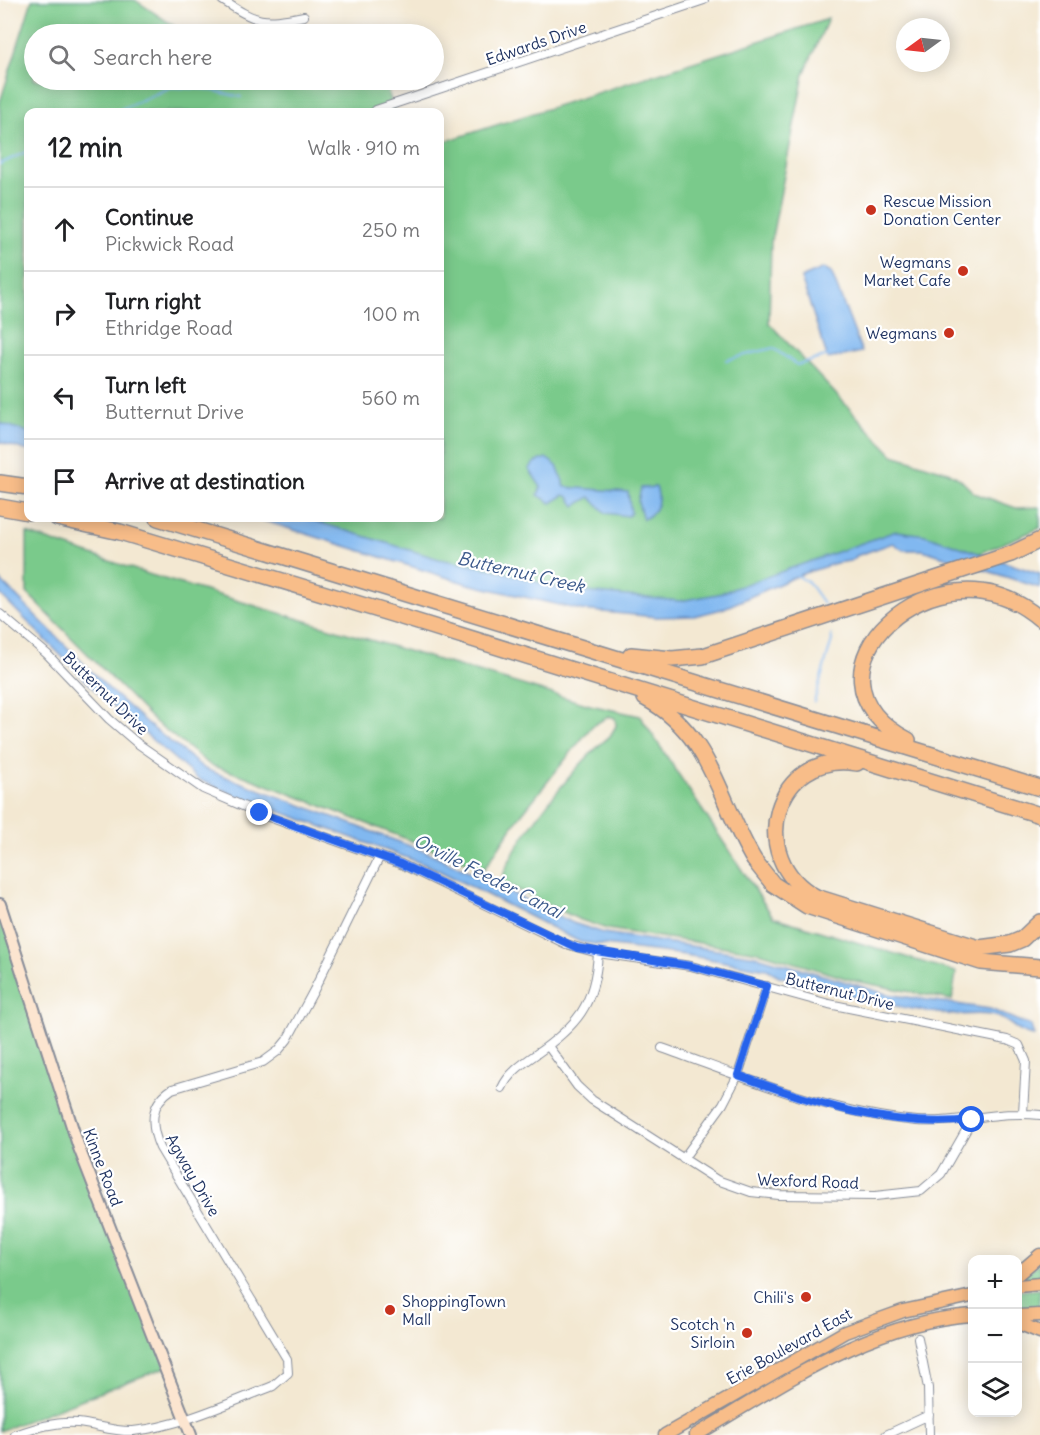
<!DOCTYPE html>
<meta charset="utf-8">
<style>
:root{--surface:#fff;--page:#f2f2f2;--text:#202124;--muted:#757577;--line:#e0e0e0}
body{margin:0;font-family:Delius,sans-serif;background:var(--page);color:var(--text)}
.controls{position:absolute;right:18px;bottom:18px;display:grid;overflow:hidden;border-radius:12px;box-shadow:0 3px 15px #0003}
.controls button{width:54px;height:54px;display:grid;place-items:center;padding:0;border:0;border-bottom:2px solid var(--line);background:var(--surface);color:var(--text);font:30px sans-serif}
.compass{position:absolute;left:896px;top:18px;width:54px;height:54px;border-radius:50%;background:var(--surface);box-shadow:0 3px 15px #0003;rotate:255deg}
.stop{position:absolute;width:18px;height:18px;margin:-14px;border:4px solid #2563eb;border-radius:50%;background:#fff}
.stop.end{background:#2563eb;border-color:#fff;box-shadow:0 2px 6px #0008}
.list{margin:0;padding:0;list-style:none}
h2{display:flex;justify-content:space-between;align-items:center;height:78px;margin:0;padding:0 24px;font-size:26px}
h2 small{font-size:20px;font-weight:400;color:var(--muted)}
.list li{display:grid;grid-template-columns:39px 1fr auto;gap:18px;align-items:center;box-sizing:border-box;height:84px;padding:0 24px;border-top:2px solid var(--line)}
.list b{display:block;font-size:22px;white-space:nowrap}
.list p{margin:0;font-size:20px;white-space:nowrap;color:var(--muted)}
.list em{font-size:20px;font-style:normal;color:var(--muted)}
.icon{flex:none;width:33px;height:33px;fill:none;stroke:currentColor;stroke-width:2;stroke-linecap:round;stroke-linejoin:round}
.map{position:relative;flex:none;width:1040px;height:1435px;overflow:hidden}
.search{position:absolute;background:var(--surface);box-shadow:0 3px 15px #0003;left:24px;top:24px;width:420px;height:66px;display:flex;align-items:center;gap:15px;box-sizing:border-box;padding:0 21px;border-radius:33px;color:var(--muted);font-size:22px}
.panel{position:absolute;background:var(--surface);box-shadow:0 3px 15px #0003;left:24px;top:108px;width:420px;height:414px;border-radius:12px}
.map>svg:first-child{display:block}
.green{fill:#7aca8b;stroke:#4a7c74;stroke-width:1.5}
.water{fill:#81b8f0;stroke:#4e74a7;stroke-width:1.5}
.lines{fill:none;stroke-linecap:round;stroke-linejoin:round}
.stream{stroke:#81b8f0;stroke-width:2}
.street-casing{stroke:#878c98;stroke-width:10}
.secondary-casing{stroke:#878c98;stroke-width:14}
.primary-casing{stroke:#878c98;stroke-width:15}
.highway-casing{stroke:#878c98;stroke-width:18}
.street{stroke:#fff;stroke-width:8}
.secondary{stroke:#fce5d0;stroke-width:10}
.primary{stroke:#f8bd89;stroke-width:12}
.highway{stroke:#f8bd89;stroke-width:15}
.route{stroke:#2563eb;stroke-width:8}
.poi-dot{fill:#c8321e;stroke:#fff;stroke-width:2}
.labels{text-anchor:middle;dominant-baseline:central;stroke-width:4.5;stroke-linejoin:round;paint-order:stroke}
.street-label{font-size:16px;fill:#1b2f5e;stroke:#fff}
.poi-label{font-size:16px;fill:#1b2f5e;stroke:#fff;text-anchor:end}
.water-label{font-size:18px;font-style:italic;fill:#3a588a;stroke:#fff}
</style>
<div class="map">
<svg width="1040" height="1435" viewBox="0 0 1040 1435">
<rect width="100%" height="100%" fill="#fff"/>
<filter id="ink" filterUnits="userSpaceOnUse"><feTurbulence type="fractalNoise" baseFrequency=".0167" numOctaves="2"/><feDisplacementMap in="SourceGraphic" scale="12" xChannelSelector="R" yChannelSelector="G"/><feConvolveMatrix kernelMatrix="1 2 1 2 8 2 1 2 1" color-interpolation-filters="sRGB"/></filter>
<filter id="wash" filterUnits="userSpaceOnUse"><feTurbulence type="fractalNoise" baseFrequency=".008" numOctaves="4" result="noise"/><feDisplacementMap in="SourceGraphic" scale="24" xChannelSelector="R" yChannelSelector="G"/><feGaussianBlur stdDeviation="1.35" result="paint"/><feColorMatrix in="noise" values="0 0 0 0 0 0 0 0 0 0 0 0 0 0 0 0 0 1.4 0 .05"/><feComposite in="paint" operator="in"/></filter>
<g filter="url(#wash)">
<rect width="100%" height="100%" fill="#f3e8d2"/>
<path class="green" d="M32 0H135L186 34H34V80H274L287 84 305 80H384L395 112H28V443L0 435V102Z
M828 19 804 74 771 242 769 323 893 455 948 472 960 479 974 493 1016 508 1040 507V528L968 558 887 539 697 606 583 602 275 518H440V143Z
M27 533 151 575 590 705 640 716 773 917 956 972 952 1000 855 981 759 952 607 929 578 919 501 882C511 843 578 762 610 736L616 726 615 718 609 716 592 726 517 820 484 869 244 776 210 765 154 721 27 593Z
M0 904 56 1081 166 1367 0 1431Z
M1040 1263V1280L1018 1283V1279Z
M1040 1289 1038 1311 1018 1310V1291Z"/>
<path class="water" d="M824 268 831 272 862 352 828 359 801 278Z
M0 423 28 432V451L0 442Z
M546 458 557 466 565 487 628 492 631 513 628 516 606 513 590 497 575 506 569 497 564 495 551 503 538 495 541 487 529 469 534 463Z
M656 487C661 499 657 514 643 519L638 502 641 488Z
M255 518H305L439 559 497 570 564 590 680 601 718 594 896 531 925 535 1040 574V588L923 550H903L893 543 856 556 850 561 836 563 802 574 722 609 694 616 657 617 581 610 468 584Z
M0 580 113 693 149 725 205 769 434 855 573 923 604 933 757 956 887 994 990 1009 1031 1026 1034 1036C1017 1035 1010 1018 991 1015 975 1013 960 1016 945 1014 888 1007 834 992 779 976L767 969 685 955 580 942 432 867 235 795 198 779 101 696 0 594Z"/>
<g class="lines">
<path class="stream" d="M115 112 171 87 206 89 241 97
M0 164 28 151
M726 360 773 348 797 365 828 356
M796 575 808 582 823 603
M814 702 832 640 831 635"/>
</g>
</g>
<g filter="url(#ink)">
<g class="lines">
<defs>
<path id="street" d="M222 0C258 23 262 24 304 16
M376 110 704 0
M0 614 47 654 109 719 137 743 203 789 266 816 401 864 566 944 598 953 691 966 829 1004 1007 1040 1019 1045 1026 1061 1023 1113
M548 1046 577 1086 592 1100 717 1180 751 1192 779 1195 875 1196 921 1191 941 1174 972 1120
M662 1048C746 1078 827 1113 917 1121 958 1124 999 1110 1040 1115
M502 1088C508 1074 522 1064 535 1055 577 1026 595 1005 598 953
M683 1159 723 1104 738 1075 767 986
M918 1338 928 1388 929 1435
M15 1435C35 1428 56 1421 78 1423 96 1425 115 1432 133 1431 178 1427 232 1402 273 1386L288 1373 287 1359 160 1148C150 1125 149 1104 172 1089L263 1062 278 1051 287 1040 314 990 380 856
M886 1435 929 1415"/>
<path id="secondary" d="M0 904 79 1148 191 1435"/>
<path id="primary" d="M1018 1274 1040 1255
M1018 1286 1040 1284
M1018 1316 1040 1315
M1018 1323 1040 1332
M665 1435 845 1332 903 1311 972 1296
M696 1435C783 1384 869 1322 972 1315"/>
<path id="highway" d="M0 483 28 487
M0 507 28 512
M57 518 120 532 392 614 1040 815
M158 518 1040 788
M631 655 672 659 703 656 1011 554 1040 540
M645 698C712 734 718 800 754 860L773 884 807 906 981 962 1040 967
M908 740C783 675 938 531 1040 619
M857 763C775 749 744 858 816 897L979 948 1010 944 1022 939 1040 922"/>
</defs>
<use href="#street" class="street-casing"/>
<use href="#secondary" class="secondary-casing"/>
<use href="#primary" class="primary-casing"/>
<use href="#highway" class="highway-casing"/>
<use href="#street" class="street"/>
<use href="#secondary" class="secondary"/>
<use href="#primary" class="primary"/>
<use href="#highway" class="highway"/>
</g>
</g>
<g class="lines" filter="url(#ink)">
<path class="route" d="M260 813 401 864 577 948 691 966 767 986 738 1075C813 1103 891 1129 972 1120"/>
</g>
<g class="poi-dot">
<circle cx="871" cy="210" r="6"/>
<circle cx="963" cy="271" r="6"/>
<circle cx="949" cy="333" r="6"/>
<circle cx="806" cy="1297" r="6"/>
<circle cx="390" cy="1310" r="6"/>
<circle cx="747" cy="1333" r="6"/>
</g>
<g class="labels">
<g class="street-label">
<text transform="translate(536 43) rotate(-19)">Edwards Drive</text>
<text transform="translate(106 693) rotate(44)">Butternut Drive</text>
<text transform="translate(840 991) rotate(14)">Butternut Drive</text>
<text transform="translate(103 1167) rotate(69)">Kinne Road</text>
<text transform="translate(193 1175) rotate(60)">Agway Drive</text>
<text transform="translate(808 1181) rotate(2)">Wexford Road</text>
<text transform="translate(789 1346) rotate(-29)">Erie Boulevard East</text>
</g>
<g class="poi-label">
<text x="883" y="201" text-anchor="start">Rescue Mission<tspan x="883" dy="18">Donation Center</tspan></text>
<text x="951" y="262">Wegmans<tspan x="951" dy="18">Market Cafe</tspan></text>
<text x="937" y="333">Wegmans</text>
<text x="794" y="1297">Chili's</text>
<text x="402" y="1301" text-anchor="start">ShoppingTown<tspan x="402" dy="18">Mall</tspan></text>
<text x="735" y="1324">Scotch 'n<tspan x="735" dy="18">Sirloin</tspan></text>
</g>
<g class="water-label">
<text transform="translate(521 572) rotate(13)">Butternut Creek</text>
<text transform="translate(488 876) rotate(27)">Orville Feeder Canal</text>
</g>
</g>
</svg>
<div class="controls">
<button>+</button>
<button>−</button>
<button><svg class="icon" aria-label="layers" viewBox="0 0 24 24"><path d="M12 4l9 5-9 5-9-5zM3 14l9 5 9-5"/></svg></button>
</div>
<svg class="compass" viewBox="-18 -18 36 36"><path d="M0-13l5 13h-10z" fill="#e53935"/><path d="M0 13l5-13h-10z" fill="#757577"/></svg>
<div class="stop" style="left:972px;top:1120px"></div>
<div class="stop end" style="left:260px;top:813px"></div>
<div class="search"><svg class="icon" aria-label="search" viewBox="0 0 24 24"><circle cx="10" cy="10" r="6"/><path d="M15 15l6 6"/></svg>Search here</div>
<section class="panel">
<h2>12 min<small>Walk · 910 m</small></h2>
<ul class="list">
<li><svg class="icon" aria-label="ahead" viewBox="0 0 24 24"><path d="M12 20V5M6 11l6-6 6 6"/></svg><div><b>Continue</b><p>Pickwick Road</p></div><em>250 m</em></li>
<li><svg class="icon" aria-label="right" viewBox="0 0 24 24"><path d="M7 20v-9h11M14 6l5 5-5 5"/></svg><div><b>Turn right</b><p>Ethridge Road</p></div><em>100 m</em></li>
<li><svg class="icon" aria-label="left" viewBox="0 0 24 24"><path d="M17 20v-9H6M10 6l-5 5 5 5"/></svg><div><b>Turn left</b><p>Butternut Drive</p></div><em>560 m</em></li>
<li><svg class="icon" aria-label="arrive" viewBox="0 0 24 24"><path d="M6 21V4h12l-3 4 3 4H6"/></svg><div><b>Arrive at destination</b></div></li>
</ul>
</section>
</div>
